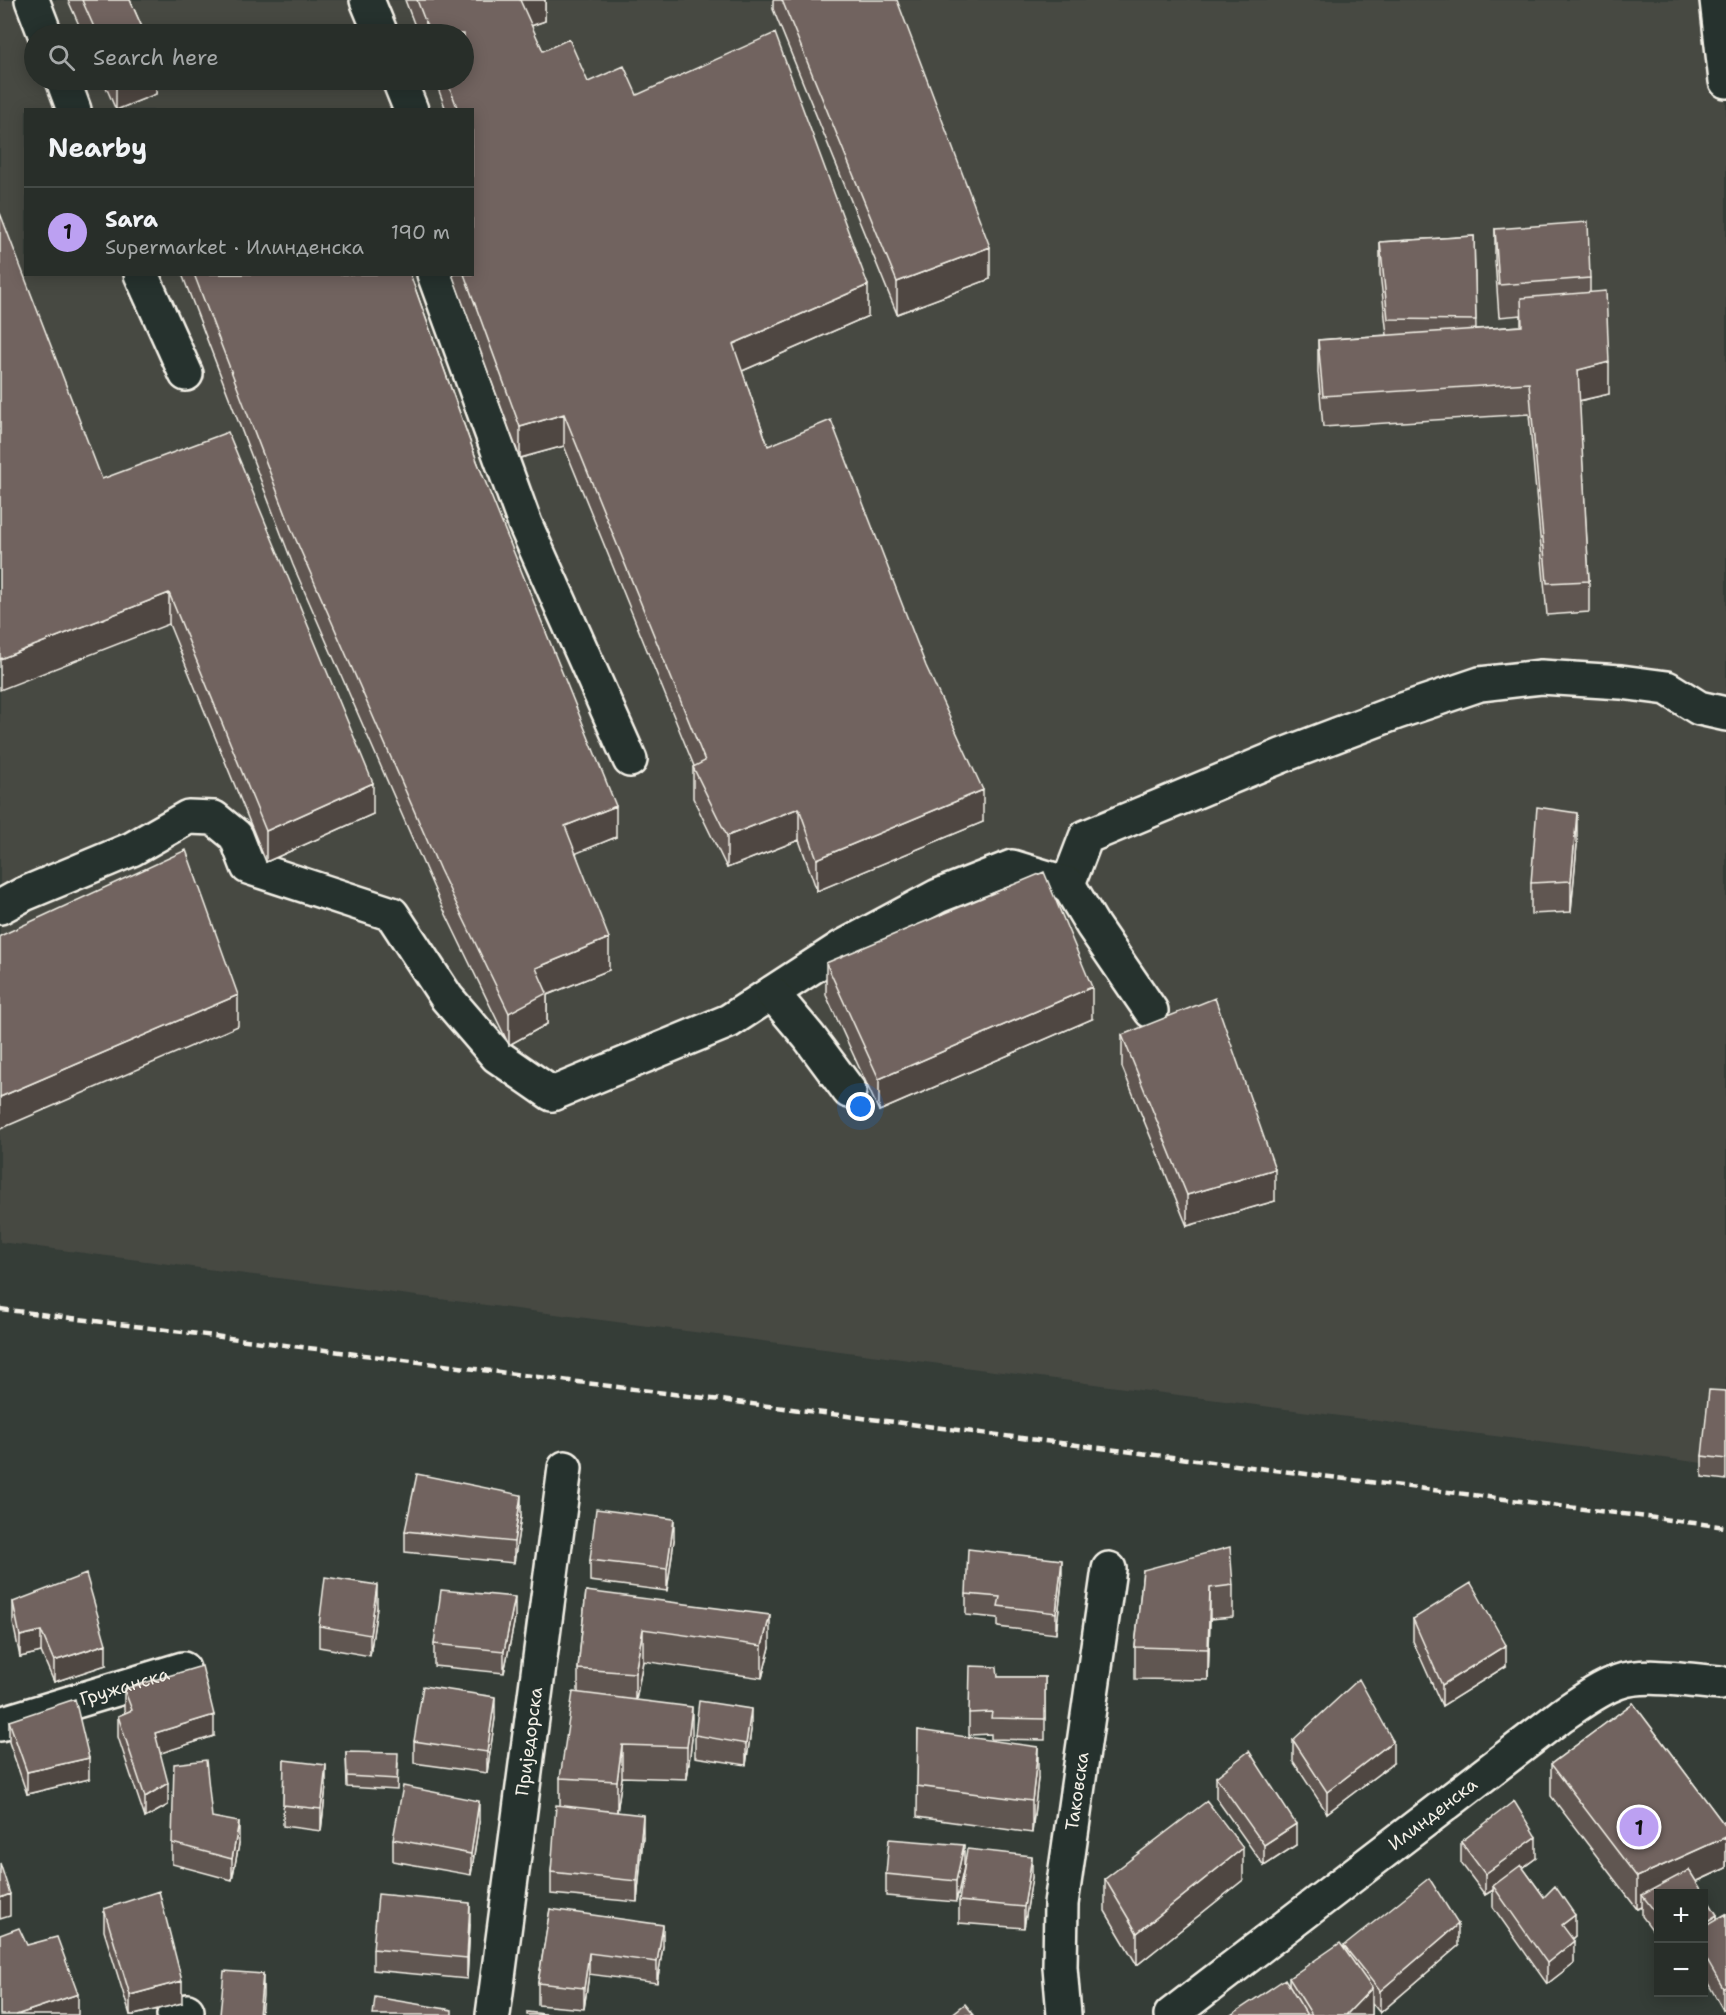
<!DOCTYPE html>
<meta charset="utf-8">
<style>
:root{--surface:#282e29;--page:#303631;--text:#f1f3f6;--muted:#a5a8a8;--line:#444a46;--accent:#bca0f2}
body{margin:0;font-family:"Shantell Sans",sans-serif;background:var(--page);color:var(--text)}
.controls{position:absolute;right:18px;bottom:18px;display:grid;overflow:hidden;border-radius:0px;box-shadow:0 3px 15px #0003}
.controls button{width:54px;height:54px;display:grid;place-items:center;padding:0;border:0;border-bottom:2px solid var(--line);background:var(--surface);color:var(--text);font:30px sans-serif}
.you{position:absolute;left:861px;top:1107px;width:21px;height:21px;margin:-15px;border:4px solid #fff;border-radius:50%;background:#1a73e8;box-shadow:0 0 0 9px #1a73e833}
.badge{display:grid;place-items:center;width:39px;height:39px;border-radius:50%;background:var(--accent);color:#111;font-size:20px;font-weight:700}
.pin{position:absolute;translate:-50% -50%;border:3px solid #fff;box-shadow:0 2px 6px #0006}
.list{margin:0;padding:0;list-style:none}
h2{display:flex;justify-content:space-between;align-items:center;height:78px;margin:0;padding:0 24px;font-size:26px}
h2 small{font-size:20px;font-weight:400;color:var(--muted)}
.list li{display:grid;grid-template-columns:39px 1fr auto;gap:18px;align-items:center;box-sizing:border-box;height:90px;padding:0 24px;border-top:2px solid var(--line)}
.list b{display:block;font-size:22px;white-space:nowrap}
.list p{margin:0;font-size:20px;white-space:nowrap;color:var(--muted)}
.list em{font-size:20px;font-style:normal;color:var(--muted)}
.icon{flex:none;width:33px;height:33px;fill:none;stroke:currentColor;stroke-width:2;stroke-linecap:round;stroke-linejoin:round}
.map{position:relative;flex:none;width:1726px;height:2015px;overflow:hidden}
.search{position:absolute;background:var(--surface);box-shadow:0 3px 15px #0003;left:24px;top:24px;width:450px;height:66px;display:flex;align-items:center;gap:15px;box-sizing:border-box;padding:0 21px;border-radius:33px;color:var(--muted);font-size:22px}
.panel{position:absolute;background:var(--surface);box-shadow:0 3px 15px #0003;left:24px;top:108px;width:450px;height:168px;border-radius:0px}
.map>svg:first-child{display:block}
.built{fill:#474943;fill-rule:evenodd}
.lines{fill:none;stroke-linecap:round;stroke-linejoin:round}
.minor-casing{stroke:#f4f1e8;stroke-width:38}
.minor{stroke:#26332d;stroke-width:33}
.rail{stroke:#f4f1e8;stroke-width:4.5;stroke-dasharray:9 4.5;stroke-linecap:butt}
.wall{fill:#615651;stroke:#f4f1e8;stroke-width:1.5}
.shaded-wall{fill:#4f4642;stroke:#f4f1e8;stroke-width:1.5}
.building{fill:#71645e;stroke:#f4f1e8;stroke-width:1.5}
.labels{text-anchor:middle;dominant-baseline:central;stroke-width:4.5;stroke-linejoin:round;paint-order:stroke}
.street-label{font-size:18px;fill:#f4f1e8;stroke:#26332d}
</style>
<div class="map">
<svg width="1726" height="2015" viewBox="0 0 1726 2015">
<rect width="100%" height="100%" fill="#353d37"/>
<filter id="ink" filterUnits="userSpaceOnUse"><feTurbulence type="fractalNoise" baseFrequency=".0167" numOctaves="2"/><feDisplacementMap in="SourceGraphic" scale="12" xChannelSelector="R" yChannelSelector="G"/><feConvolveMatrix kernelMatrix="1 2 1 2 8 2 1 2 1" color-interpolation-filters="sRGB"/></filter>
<g filter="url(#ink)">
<path class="built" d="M0 0H1726V1466L0 1242ZM34 34H464V80H34ZM26 110H472V274H26Z"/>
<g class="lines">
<defs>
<g id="minor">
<path d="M32 0 45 34"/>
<path d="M367 0 381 34"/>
<path d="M1717 0 1726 81"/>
<path d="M63 80 74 110"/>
<path d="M399 80 411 110"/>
<path d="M141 274 186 374"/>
<path d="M434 274 525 524 630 760"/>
<path d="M1068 884 1086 837 1281 756 1397 712 1480 684 1541 677 1621 682 1667 688 1699 708 1726 714"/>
<path d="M0 907 24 894 132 849 188 817 214 818 236 836 248 867 392 914 447 998 497 1056 552 1094 729 1021 841 948 938 896 1012 867 1068 884 1093 926 1151 1011"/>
<path d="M772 993 809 1037 849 1091"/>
<path id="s1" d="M0 1724 183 1669"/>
<path d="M174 2015 187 2011"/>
<path id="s2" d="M493 2015 565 1468"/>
<path id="s3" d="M1064 2015 1060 1967 1061 1904 1109 1569"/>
<path id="s4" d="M1171 2015 1562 1715C1580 1703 1598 1689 1618 1682 1644 1672 1692 1681 1720 1683"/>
</g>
</defs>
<use href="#minor" class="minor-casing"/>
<use href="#minor" class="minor"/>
<path class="rail" d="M0 1309 1726 1527"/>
</g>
<path class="wall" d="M68 0H130L145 34H83Z
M405 0H545V21L531 26 543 51 588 82 637 95 868 316 742 371 768 446 983 822 817 891 799 840 727 868 693 798V767L694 766 564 446 520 458 452 274H472V110H446L435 80H464V34H418Z
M773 0H782L990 279 897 314 773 9Z
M103 80H156V94L116 110Z
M1495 229 1590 278V292L1609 394 1579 401 1589 581V612L1547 615 1529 414 1323 427 1318 372V340L1387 335 1380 273V242L1474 236 1476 329 1521 326V315L1499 317 1495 260Z
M182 274H410L477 461 616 837 576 853 609 970 547 995V1024L509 1045 440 902 293 565Z
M102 479 373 814 266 862 169 624Z
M1577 844 1571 912 1531 914V883Z
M826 963 1092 1019 879 1111 826 995Z
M1122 1035 1275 1201 1187 1226 1122 1067Z
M1726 1391V1480L1702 1477V1456Z
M521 1516 514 1563 405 1552V1531Z
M674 1540 667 1591 590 1581V1560Z
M1143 1570 1233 1585V1617L1210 1619 1208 1680 1135 1679V1647Z
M1062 1581 1056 1634 998 1627V1618L966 1615V1594Z
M586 1591 770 1647 762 1678 643 1661 636 1700 692 1738 687 1779 622 1777 617 1812 643 1836 637 1902 551 1894V1872L560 1806V1778L578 1692V1669Z
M13 1602 106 1665 54 1682 41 1652 20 1657 13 1623Z
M377 1607 370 1656 319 1647V1626Z
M515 1618 504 1673 434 1666V1644Z
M1413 1619 1506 1666 1442 1706 1413 1641Z
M998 1677H1045V1740L991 1739V1734L969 1735V1713Z
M124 1689 214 1736 160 1753 168 1805 145 1818 118 1737V1716L125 1713 124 1710Z
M1633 1703 1726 1827V1868L1696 1882 1717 1915V1919L1726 1914V2008L1723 2010 1704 1976V1893H1659V1939L1642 1916V1907L1637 1909 1551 1796V1764Z
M495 1718 487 1773 414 1763V1741Z
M9 1721 89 1779 27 1794 9 1742Z
M751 1730 746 1765 695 1757V1735Z
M918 1730 1038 1778 1032 1833 917 1817Z
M1293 1740 1393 1763 1327 1813 1293 1761Z
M346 1752 398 1763 397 1790 347 1787Z
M284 1760 326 1786 321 1831 283 1826Z
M1216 1777 1296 1845 1264 1866 1216 1798Z
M479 1822 471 1875 393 1861V1839Z
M1461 1842 1536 1858 1523 1868 1544 1897 1575 1936 1572 1939 1574 1963 1547 1984 1493 1907V1890L1485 1895 1461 1863Z
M172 1843 239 1844 232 1880 172 1864Z
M964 1867 956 1902 886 1896V1874Z
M1032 1877 1024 1928 959 1923V1901Z
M1105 1879 1243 1880 1137 1965 1105 1911Z
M104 1909 182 2003 134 2015H130L104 1931Z
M550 1909 663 1946 657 1983 589 1974 584 2009 538 2005V1983Z
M470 1924 467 1979 373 1970V1949Z
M1344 1946H1458L1380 2013 1372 2003V2015H1231L1289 1986V1978L1344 1949Z"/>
<path class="shaded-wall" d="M519 0H545V21L519 30Z
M116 80H156V94L116 110Z
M990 247V279L897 314V282Z
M868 285V316L733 375V344Z
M1609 362V394L1578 401V370Z
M564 414V446L520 458V427Z
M169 593V624L0 690V659Z
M373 783V814L266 862V831Z
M983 790V822L817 891V859Z
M616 806V837L565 858V826Z
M799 808V840L727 868V836Z
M1577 813V844L1571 912V881Z
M609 938V970L547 995V1024L509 1045V1013L536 968Z
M1092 987V1019L879 1111V1079Z
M238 995V1026L0 1129V1097Z
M1275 1169V1201L1187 1226V1195Z
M521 1495V1516L514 1563V1542Z
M674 1519V1540L667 1591V1569Z
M1062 1560V1581L1056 1634V1613Z
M377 1585V1607L370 1656V1635Z
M1210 1588V1619L1208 1680V1649Z
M515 1597V1618L504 1673V1651Z
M770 1615V1647L762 1678V1646Z
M643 1629V1661L635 1705V1673Z
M41 1631V1652L20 1657V1636Z
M106 1644V1665L54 1682V1661Z
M1506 1645V1666L1442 1706V1685Z
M495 1697V1718L487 1773V1752Z
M692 1707V1738L687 1779V1747Z
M751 1709V1730L746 1765V1744Z
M214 1715V1736L155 1755V1733Z
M1393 1741V1763L1327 1813V1792Z
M622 1745V1777L617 1813V1781Z
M1038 1747V1778L1032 1833V1801Z
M89 1758V1779L27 1794V1772Z
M326 1765V1786L321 1831V1809Z
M168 1783V1805L145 1818V1797Z
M479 1801V1822L471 1875V1854Z
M643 1815V1836L637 1902V1881Z
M239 1822V1844L232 1880V1859Z
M1296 1824V1845L1264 1866V1845Z
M1536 1837V1858L1495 1888 1493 1886V1890L1485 1895V1874Z
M1726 1837V1868L1671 1893 1642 1895V1907L1637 1909V1877Z
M964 1845V1867L956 1902V1881Z
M1243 1848V1880L1137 1965V1933Z
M1032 1856V1877L1024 1928V1907Z
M10 1894V1916L0 1919V1898Z
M470 1903V1924L467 1979V1958Z
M1575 1915V1936L1562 1947V1925Z
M1717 1915V1936L1704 1945V1923Z
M1458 1924V1946L1380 2013V1991Z
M663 1925V1946L657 1983V1962Z
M1574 1941V1963L1547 1984V1963Z
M589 1953V1974L584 2009V1988Z
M263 1974V1996L261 2015H259Z
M182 1981V2003L134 2015H130V1995Z
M1726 1987V2008L1723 2010V1988Z
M1372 1988V2015H1346Z
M78 1994V2015H16Z"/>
<path class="building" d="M82 0H130L145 34H97Z
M417 0H520L543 51 569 39 588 82 624 66 637 95 775 33 868 285 733 344 768 446 831 420 926 666 983 790 817 859 799 808 727 836 693 767 705 761 564 414 520 427 464 274H472V110H458L447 80H464V34H430Z
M782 0H897L990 247 897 282Z
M0 213 102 479 228 432 373 783 266 831 169 593 0 659Z
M1588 222 1590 278 1499 285 1495 229Z
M1474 236 1476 320 1388 319 1380 242Z
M194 274H410L477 461 616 806 565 826 609 938 536 968 547 993 509 1013 440 870 293 533Z
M1606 291 1609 362 1578 370 1589 581 1547 583 1529 383 1323 396 1318 340 1522 326 1521 298Z
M1537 807 1577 813 1571 881 1531 883Z
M186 850 238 995 0 1097V936Z
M1044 872 1092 987 879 1079 826 963Z
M1215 998 1275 1169 1187 1195 1122 1035Z
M1709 1390 1726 1391V1459L1702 1456Z
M417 1474 521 1495 514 1542 405 1531Z
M596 1509 674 1519 667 1569 590 1560Z
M1230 1547 1233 1585 1210 1588 1208 1649 1135 1647 1143 1570Z
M968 1549 1062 1560 1056 1613 998 1606 1000 1597 966 1594Z
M86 1574 106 1644 54 1661 41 1631 20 1636 13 1602Z
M325 1577 377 1585 370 1635 319 1626Z
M1471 1583 1506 1645 1442 1685 1413 1619Z
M441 1590 515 1597 504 1651 434 1644Z
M586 1591 770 1615 762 1646 643 1629 635 1673 578 1669Z
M202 1666 214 1715 155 1733 168 1783 145 1797 118 1716 132 1710 124 1689Z
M970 1666 997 1667 998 1677H1045V1719L991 1718 992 1712 969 1713Z
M1359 1679 1393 1741 1327 1792 1293 1740Z
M423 1686 495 1697 487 1752 414 1741Z
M573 1692 692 1707 687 1747 622 1745 617 1781 560 1778Z
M75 1699 89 1758 27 1772 9 1721Z
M699 1701 751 1709 746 1744 695 1735Z
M1633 1703 1726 1827V1837L1637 1877 1551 1764Z
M918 1730 1038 1747 1032 1801 917 1786Z
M1249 1751 1296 1824 1264 1845 1216 1777Z
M346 1752 398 1753 397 1779 347 1776Z
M206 1760 212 1817 239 1822 232 1859 172 1843 174 1764Z
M284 1760 326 1765 321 1809 283 1805Z
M403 1786 479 1801 471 1854 393 1839Z
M1207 1801 1243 1848 1137 1933 1105 1879Z
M1514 1801 1536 1837 1485 1874 1461 1842Z
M556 1805 643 1815 637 1881 551 1872Z
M889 1839 964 1845 956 1881 886 1874Z
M967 1849 1032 1856 1024 1907 959 1901Z
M0 1863 10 1894 0 1898Z
M1521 1865 1544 1897 1555 1886 1575 1915 1562 1925 1574 1941 1547 1963 1493 1886Z
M1689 1870 1717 1915 1704 1923V1893H1659V1917L1642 1895Z
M1429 1878 1458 1924 1380 1991 1344 1946Z
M159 1891 182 1981 130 1995 104 1909Z
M378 1894 470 1903 467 1958 373 1949Z
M550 1909 663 1925 657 1962 589 1953 584 1988 538 1983Z
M1726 1914V1987L1723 1988 1704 1955V1927Z
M19 1928 27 1945 57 1937 78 1994 16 2015H0V1935Z
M1340 1943 1372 1988 1346 2015H1312L1289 1978Z
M224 1971 263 1974 259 2015H220Z
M1285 1979 1307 2015H1231Z
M375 1997 452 2010V2015H373Z
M965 2004 974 2015H951Z
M527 2012 554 2015H527Z"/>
</g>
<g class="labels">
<g class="street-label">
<text stroke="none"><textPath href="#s1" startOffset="130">Гружанска</textPath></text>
<text stroke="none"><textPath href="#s2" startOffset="276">Приједорска</textPath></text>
<text stroke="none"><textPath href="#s3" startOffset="225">Таковска</textPath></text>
<text stroke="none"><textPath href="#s4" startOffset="330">Илинденска</textPath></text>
</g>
</g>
</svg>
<div class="controls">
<button>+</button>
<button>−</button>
</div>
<div class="you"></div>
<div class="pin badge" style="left:1639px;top:1827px">1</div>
<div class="search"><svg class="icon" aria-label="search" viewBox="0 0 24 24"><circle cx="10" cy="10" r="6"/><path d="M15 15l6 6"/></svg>Search here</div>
<section class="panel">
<h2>Nearby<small></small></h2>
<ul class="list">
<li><span class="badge">1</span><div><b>Sara</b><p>Supermarket · Илинденска</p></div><em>190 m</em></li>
</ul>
</section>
</div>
